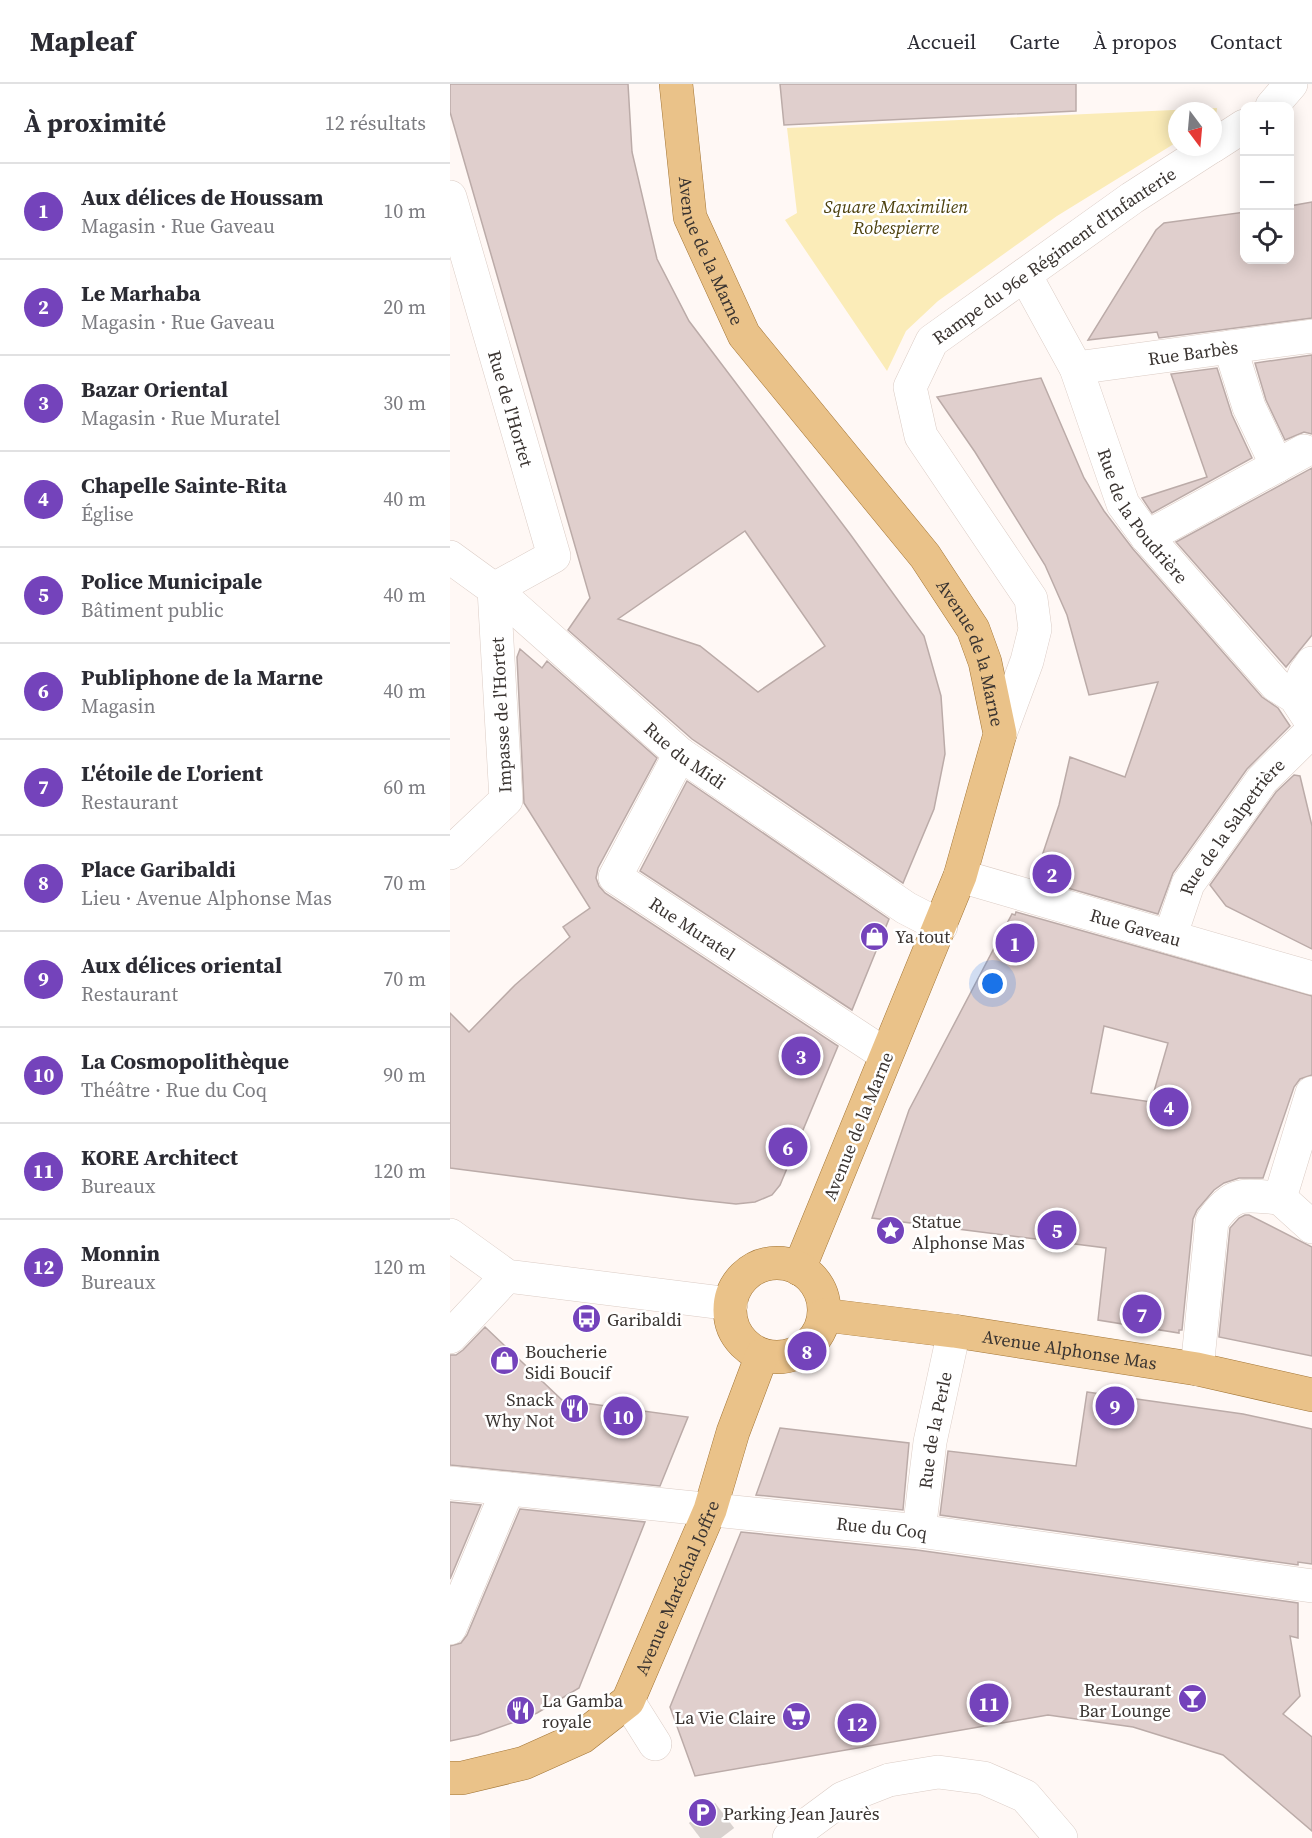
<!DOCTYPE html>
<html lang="fr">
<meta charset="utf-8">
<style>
:root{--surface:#fff;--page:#f2f2f3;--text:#2b2b33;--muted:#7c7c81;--line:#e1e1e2;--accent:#7443bb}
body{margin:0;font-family:"Source Serif 4",serif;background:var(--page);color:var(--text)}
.controls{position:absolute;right:18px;top:18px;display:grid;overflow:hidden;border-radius:12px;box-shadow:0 3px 15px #0003}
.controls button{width:54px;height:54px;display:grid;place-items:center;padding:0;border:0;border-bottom:2px solid var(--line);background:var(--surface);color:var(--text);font:30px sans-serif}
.compass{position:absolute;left:718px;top:18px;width:54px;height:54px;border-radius:50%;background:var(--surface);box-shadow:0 3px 15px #0003;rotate:164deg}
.you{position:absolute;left:543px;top:900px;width:21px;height:21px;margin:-15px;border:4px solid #fff;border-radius:50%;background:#1a73e8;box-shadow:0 0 0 9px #1a73e833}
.badge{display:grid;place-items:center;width:39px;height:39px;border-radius:50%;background:var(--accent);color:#fff;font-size:20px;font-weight:700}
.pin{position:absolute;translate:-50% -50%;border:3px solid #fff;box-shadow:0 2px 6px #0006}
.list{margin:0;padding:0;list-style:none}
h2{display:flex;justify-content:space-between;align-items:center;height:78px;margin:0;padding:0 24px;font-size:26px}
h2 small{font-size:20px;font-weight:400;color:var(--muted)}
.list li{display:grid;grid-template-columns:39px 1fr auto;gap:18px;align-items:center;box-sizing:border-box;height:96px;padding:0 24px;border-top:2px solid var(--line)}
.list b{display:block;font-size:22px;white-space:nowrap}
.list p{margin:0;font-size:20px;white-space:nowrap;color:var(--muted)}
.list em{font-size:20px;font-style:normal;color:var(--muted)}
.icon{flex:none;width:33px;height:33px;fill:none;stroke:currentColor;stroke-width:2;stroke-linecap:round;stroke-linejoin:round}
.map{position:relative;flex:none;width:862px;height:1754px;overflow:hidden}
header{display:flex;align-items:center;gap:36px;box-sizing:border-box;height:84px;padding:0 30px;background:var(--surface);border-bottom:2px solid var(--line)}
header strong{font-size:28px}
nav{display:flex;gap:33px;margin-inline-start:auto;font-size:21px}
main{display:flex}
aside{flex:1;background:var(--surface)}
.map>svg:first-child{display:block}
.green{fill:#fbecb8}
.building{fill:#e0cfcd;stroke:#bbaba8;stroke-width:1.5;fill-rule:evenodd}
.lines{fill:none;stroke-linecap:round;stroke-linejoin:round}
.minor-tunnel{stroke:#d8d1ce;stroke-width:33;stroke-dasharray:33 16;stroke-linecap:butt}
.minor-casing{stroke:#dbccc5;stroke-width:34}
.major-casing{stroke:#a37637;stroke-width:34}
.minor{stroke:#fff;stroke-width:33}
.major{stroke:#eac289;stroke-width:33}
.labels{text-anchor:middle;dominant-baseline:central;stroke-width:5;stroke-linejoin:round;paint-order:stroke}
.park-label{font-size:18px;font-style:italic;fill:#4c400d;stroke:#fff}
.street-label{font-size:18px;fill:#3a3431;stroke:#fff}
.poi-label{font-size:18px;fill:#3a3431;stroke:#fff;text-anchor:start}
</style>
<header>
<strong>Mapleaf</strong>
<nav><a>Accueil</a><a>Carte</a><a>À propos</a><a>Contact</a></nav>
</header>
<main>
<aside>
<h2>À proximité<small>12 résultats</small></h2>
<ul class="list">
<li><span class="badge">1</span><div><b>Aux délices de Houssam</b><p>Magasin · Rue Gaveau</p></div><em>10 m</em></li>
<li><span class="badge">2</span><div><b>Le Marhaba</b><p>Magasin · Rue Gaveau</p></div><em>20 m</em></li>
<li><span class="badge">3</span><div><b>Bazar Oriental</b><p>Magasin · Rue Muratel</p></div><em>30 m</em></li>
<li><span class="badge">4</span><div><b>Chapelle Sainte-Rita</b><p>Église</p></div><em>40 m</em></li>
<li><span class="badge">5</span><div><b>Police Municipale</b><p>Bâtiment public</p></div><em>40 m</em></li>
<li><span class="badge">6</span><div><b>Publiphone de la Marne</b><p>Magasin</p></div><em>40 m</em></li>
<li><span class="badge">7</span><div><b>L'étoile de L'orient</b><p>Restaurant</p></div><em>60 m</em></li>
<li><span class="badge">8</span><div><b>Place Garibaldi</b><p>Lieu · Avenue Alphonse Mas</p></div><em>70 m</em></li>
<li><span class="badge">9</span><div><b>Aux délices oriental</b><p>Restaurant</p></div><em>70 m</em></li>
<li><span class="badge">10</span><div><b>La Cosmopolithèque</b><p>Théâtre · Rue du Coq</p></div><em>90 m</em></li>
<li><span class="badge">11</span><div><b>KORE Architect</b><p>Bureaux</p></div><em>120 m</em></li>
<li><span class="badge">12</span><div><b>Monnin</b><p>Bureaux</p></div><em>120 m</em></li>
</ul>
</aside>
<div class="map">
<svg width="862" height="1754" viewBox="0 0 862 1754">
<rect width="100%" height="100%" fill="#fff8f5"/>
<path class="green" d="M767 24 766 34 763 36V27H727V58L607 132 488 217 456 247 437 287 335 136 347 129 337 44Z"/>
<path class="building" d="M0 0H178L182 68 207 175 239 237 400 450 474 552 491 612 495 670 484 725 453 799 242 655 118 546 140 514 0 28ZM295 447 375 562 308 608 250 562 168 535Z
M330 0H626V27L334 41Z
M862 118V234L709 254 707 248 638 256 706 146 714 139 795 128V176H840V122Z
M862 271V350L854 348 835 356 816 316 805 279Z
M767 284 782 331 802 374 702 429 692 414 757 393 721 290Z
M591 294 634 394 654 427 683 465 812 613 828 624 840 642 797 685 723 789 708 830 583 794 590 778 609 721 620 673 675 693 708 598 639 611 617 531 595 481 525 368 487 313Z
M862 384V551L836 583 726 458Z
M70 565 92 584 97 577 207 674 148 784 146 794 149 802 155 809 388 962 330 1101 322 1111 305 1118 286 1120 240 1115 0 1084V929L19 948 65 901 120 853 113 843 140 824 74 719 67 573Z
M844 691 850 692 862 742V865L776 822 760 801 826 708Z
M237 697 439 835 402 926 190 787Z
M566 828 862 912V991L850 995 844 1003 813 1094H789L774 1099 764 1106 747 1126 743 1135 732 1246H729V1249L648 1236 656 1164 422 1134 459 1026 562 830 565 831ZM654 942 718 959 701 1018 641 1009Z
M795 1131H799L862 1163V1272L769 1253 780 1144 789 1134Z
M35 1243 112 1316 238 1333 210 1402 0 1381V1271H6L13 1266Z
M637 1308 793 1330 862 1345V1480L848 1478V1481L490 1431 498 1367 626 1382Z
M330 1344 459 1359 453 1426 306 1411Z
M0 1418 31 1421 0 1495Z
M70 1425 195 1438 129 1604 87 1629 67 1637 28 1651 0 1657V1562L11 1559 17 1551Z
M291 1448 467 1466 848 1519V1554L840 1552 850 1612 833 1630 862 1653V1747L773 1671 683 1643 598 1631 245 1692 220 1623Z"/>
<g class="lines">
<path class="minor-tunnel" d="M252 1729 271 1754"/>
<defs>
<g id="minor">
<path d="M822 22 841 0"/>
<path d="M763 62 794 42"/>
<path id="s1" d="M0 113 104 472 44 505"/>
<path id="s2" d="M575 191 626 284 673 420 697 453 826 601 845 613 862 639"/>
<path d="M780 263 799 323 827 382"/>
<path id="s3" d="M626 284 862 252"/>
<path d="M697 453 854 367"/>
<path id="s4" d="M0 473 44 505 230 670 456 824 491 842"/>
<path d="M845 613 855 589 862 579"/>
<path id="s5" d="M550 650 577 577 585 545 581 515 471 352 460 303 482 257 682 114 761 63"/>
<path id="s6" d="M230 670 165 793 436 971"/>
<path d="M0 769 56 716 44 505"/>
<path id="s7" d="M510 792 862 894"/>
<path id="s8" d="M720 853 738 800 812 696 862 647"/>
<path d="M862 1009 830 1114 862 1143"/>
<path d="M0 1151 57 1192 281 1220"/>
<path d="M0 1253 57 1192"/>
<path d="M747 1285 762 1137C784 1105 795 1112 830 1114"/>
<path id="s9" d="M0 1399 469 1447 862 1502"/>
<path id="s10" d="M469 1447 480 1358 504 1247"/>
<path d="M0 1544 58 1405"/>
<path d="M178 1617 205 1660"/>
<path d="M339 1754 393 1714 439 1696 488 1688 534 1694 575 1712 611 1754"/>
</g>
<g id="major">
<path id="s11" d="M226 0 240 133 294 251 475 472 523 545 535 578 550 650 510 792 349 1185"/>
<circle cx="327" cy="1226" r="47"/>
<path id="s12" d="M374 1231 504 1247 747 1285 862 1311"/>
<path id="s13" d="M0 1694H12L74 1679 132 1653 178 1617 260 1426 283 1348 312 1271"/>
</g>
</defs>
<use href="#minor" class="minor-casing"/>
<use href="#major" class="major-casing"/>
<use href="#minor" class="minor"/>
<use href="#major" class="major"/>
</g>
<defs>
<symbol id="shop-disc" viewBox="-11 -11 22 22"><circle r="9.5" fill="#7443bb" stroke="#fff"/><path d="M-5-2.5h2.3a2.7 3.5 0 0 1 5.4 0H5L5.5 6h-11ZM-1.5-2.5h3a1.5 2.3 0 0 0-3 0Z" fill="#fff"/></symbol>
<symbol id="sight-disc" viewBox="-11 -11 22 22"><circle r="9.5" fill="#7443bb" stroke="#fff"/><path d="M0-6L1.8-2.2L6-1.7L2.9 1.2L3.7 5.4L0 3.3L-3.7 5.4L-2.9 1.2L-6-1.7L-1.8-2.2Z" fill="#fff"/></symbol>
<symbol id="bus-disc" viewBox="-11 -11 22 22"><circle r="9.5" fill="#7443bb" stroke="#fff"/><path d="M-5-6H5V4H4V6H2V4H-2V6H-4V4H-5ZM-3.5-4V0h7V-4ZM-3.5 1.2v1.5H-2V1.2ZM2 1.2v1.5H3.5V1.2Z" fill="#fff"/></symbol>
<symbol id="restaurant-disc" viewBox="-11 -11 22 22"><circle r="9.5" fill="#7443bb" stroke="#fff"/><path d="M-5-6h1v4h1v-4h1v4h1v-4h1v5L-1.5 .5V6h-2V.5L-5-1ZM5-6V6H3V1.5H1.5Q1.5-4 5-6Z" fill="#fff"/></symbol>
<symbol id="bar-disc" viewBox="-11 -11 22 22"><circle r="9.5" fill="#7443bb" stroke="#fff"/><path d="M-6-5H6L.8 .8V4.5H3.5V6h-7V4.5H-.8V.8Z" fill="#fff"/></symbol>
<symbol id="supermarket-disc" viewBox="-11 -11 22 22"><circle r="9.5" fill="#7443bb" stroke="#fff"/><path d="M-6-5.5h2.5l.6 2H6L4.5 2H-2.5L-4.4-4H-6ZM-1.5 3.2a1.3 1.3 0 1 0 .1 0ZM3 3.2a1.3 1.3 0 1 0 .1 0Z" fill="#fff"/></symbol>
<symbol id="parking-disc" viewBox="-11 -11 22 22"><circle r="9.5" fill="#7443bb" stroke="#fff"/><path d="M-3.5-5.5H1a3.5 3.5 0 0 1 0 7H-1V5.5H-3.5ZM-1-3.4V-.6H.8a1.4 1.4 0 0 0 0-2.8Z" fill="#fff"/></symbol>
</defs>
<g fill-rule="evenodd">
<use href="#shop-disc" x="408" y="836" width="33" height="33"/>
<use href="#sight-disc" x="424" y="1130" width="33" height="33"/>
<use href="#bus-disc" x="120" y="1218" width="33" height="33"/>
<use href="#shop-disc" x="38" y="1260" width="33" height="33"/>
<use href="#restaurant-disc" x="108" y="1308" width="33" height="33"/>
<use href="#bar-disc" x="726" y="1598" width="33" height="33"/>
<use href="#restaurant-disc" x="54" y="1610" width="33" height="33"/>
<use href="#supermarket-disc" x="330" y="1616" width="33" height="33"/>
<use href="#parking-disc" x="236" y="1712" width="33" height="33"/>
</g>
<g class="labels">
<g class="park-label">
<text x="446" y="122">Square Maximilien<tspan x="446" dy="21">Robespierre</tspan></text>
</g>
<g class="street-label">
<text stroke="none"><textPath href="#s11" startOffset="172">Avenue de la Marne</textPath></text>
<text stroke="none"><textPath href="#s5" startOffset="588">Rampe du 96e Régiment d'Infanterie</textPath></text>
<text stroke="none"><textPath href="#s3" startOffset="118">Rue Barbès</textPath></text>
<text stroke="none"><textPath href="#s1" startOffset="220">Rue de l'Hortet</textPath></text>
<text stroke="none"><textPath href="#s2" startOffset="270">Rue de la Poudrière</textPath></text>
<text stroke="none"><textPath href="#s11" startOffset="658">Avenue de la Marne</textPath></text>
<text transform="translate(51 631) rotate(-93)">Impasse de l'Hortet</text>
<text stroke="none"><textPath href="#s4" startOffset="308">Rue du Midi</textPath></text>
<text stroke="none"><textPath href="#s8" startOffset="128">Rue de la Salpetrière</textPath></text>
<text stroke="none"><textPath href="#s7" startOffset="183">Rue Gaveau</textPath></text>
<text stroke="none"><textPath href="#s6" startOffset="232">Rue Muratel</textPath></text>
<text transform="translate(408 1042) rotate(-68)">Avenue de la Marne</text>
<text stroke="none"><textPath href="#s12" startOffset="248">Avenue Alphonse Mas</textPath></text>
<text stroke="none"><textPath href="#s10" startOffset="102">Rue de la Perle</textPath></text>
<text stroke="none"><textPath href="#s9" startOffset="434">Rue du Coq</textPath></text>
<text stroke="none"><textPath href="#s13" startOffset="321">Avenue Maréchal Joffre</textPath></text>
</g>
<g class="poi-label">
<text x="445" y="852">Ya tout</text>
<text x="462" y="1137">Statue<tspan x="462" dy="21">Alphonse Mas</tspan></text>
<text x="157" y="1235">Garibaldi</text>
<text x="75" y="1267">Boucherie<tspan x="75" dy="21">Sidi Boucif</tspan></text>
<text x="104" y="1315" text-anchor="end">Snack<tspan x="104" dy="21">Why Not</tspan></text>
<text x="721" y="1605" text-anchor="end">Restaurant<tspan x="721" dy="21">Bar Lounge</tspan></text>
<text x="92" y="1616">La Gamba<tspan x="92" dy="21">royale</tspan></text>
<text x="326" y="1633" text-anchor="end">La Vie Claire</text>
<text x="273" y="1729">Parking Jean Jaurès</text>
</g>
</g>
</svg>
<div class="controls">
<button>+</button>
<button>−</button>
<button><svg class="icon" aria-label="locate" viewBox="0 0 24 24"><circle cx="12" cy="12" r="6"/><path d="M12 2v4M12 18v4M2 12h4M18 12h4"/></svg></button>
</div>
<svg class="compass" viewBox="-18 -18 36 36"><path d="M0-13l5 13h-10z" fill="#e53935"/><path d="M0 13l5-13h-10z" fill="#7c7c81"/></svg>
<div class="you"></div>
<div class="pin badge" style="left:565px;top:859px">1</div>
<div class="pin badge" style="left:602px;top:790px">2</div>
<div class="pin badge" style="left:351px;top:972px">3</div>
<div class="pin badge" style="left:719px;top:1023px">4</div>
<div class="pin badge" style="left:607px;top:1146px">5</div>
<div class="pin badge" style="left:338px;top:1063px">6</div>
<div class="pin badge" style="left:692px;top:1230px">7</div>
<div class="pin badge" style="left:357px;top:1267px">8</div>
<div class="pin badge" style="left:665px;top:1322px">9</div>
<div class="pin badge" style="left:173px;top:1332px">10</div>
<div class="pin badge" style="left:539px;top:1619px">11</div>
<div class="pin badge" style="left:407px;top:1639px">12</div>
</div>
</main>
